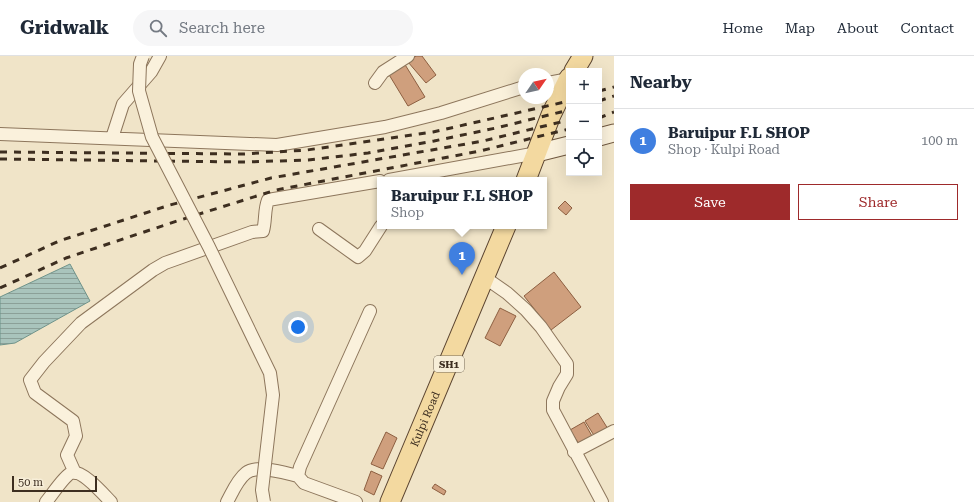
<!DOCTYPE html>
<meta charset="utf-8">
<style>
:root{--surface:#fff;--page:#f6f6f7;--text:#1f2937;--muted:#747a83;--line:#e0e1e3;--accent:#9e2a2b}
body{margin:0;font-family:"Roboto Serif",serif;background:var(--page);color:var(--text)}
.controls{position:absolute;right:12px;top:12px;display:grid;overflow:hidden;border-radius:0px;box-shadow:0 4px 16px #0002}
.controls button{width:36px;height:36px;display:grid;place-items:center;padding:0;border:0;border-bottom:1px solid var(--line);background:var(--surface);color:var(--text);font:20px sans-serif}
.compass{position:absolute;left:518px;top:12px;width:36px;height:36px;border-radius:50%;background:var(--surface);box-shadow:0 4px 16px #0002;rotate:56deg}
.scale{position:absolute;left:12px;bottom:10px;width:85px;box-sizing:border-box;padding-left:4px;border:2px solid #3d2e20;border-top:0;font-size:11px;line-height:14px;white-space:nowrap;color:#3d2e20;-webkit-text-stroke:3px #f7eed8;paint-order:stroke}
.you{position:absolute;left:298px;top:271px;width:14px;height:14px;margin:-10px;border:3px solid #fff;border-radius:50%;background:#1a73e8;box-shadow:0 0 0 6px #1a73e833}
.badge{display:grid;place-items:center;width:26px;height:26px;border-radius:50%;background:var(--accent);color:#fff;font-size:13px;font-weight:700}
.pin{position:absolute;translate:-50% -33px;filter:drop-shadow(0 1px 2px #0008)}
.pin::after{content:'';position:absolute;top:21px;width:14px;height:12px;background:inherit;clip-path:polygon(0 0,100% 0,50% 100%)}
.popup{position:absolute;left:377px;top:121px;width:170px;height:52px;box-sizing:border-box;display:grid;place-content:center;border-radius:0px;background:var(--surface);filter:drop-shadow(0 1px 3px #0005);font-size:13px;white-space:nowrap;color:var(--muted)}
.popup b{font-size:15px;color:var(--text)}
.popup::after{content:'';position:absolute;left:50%;top:100%;margin-left:-8px;border:8px solid transparent;border-top-color:var(--surface)}
.list{margin:0;padding:0;list-style:none}
h2{display:flex;justify-content:space-between;align-items:center;height:52px;margin:0;padding:0 16px;font-size:17px}
h2 small{font-size:13px;font-weight:400;color:var(--muted)}
.list li{display:grid;grid-template-columns:26px 1fr auto;gap:12px;align-items:center;box-sizing:border-box;height:64px;padding:0 16px;border-top:1px solid var(--line)}
.list b{display:block;font-size:15px;white-space:nowrap}
.list p{margin:0;font-size:13px;white-space:nowrap;color:var(--muted)}
.list em{font-size:13px;font-style:normal;color:var(--muted)}
.actions{display:flex;gap:8px;padding:12px 16px}
.actions a{flex:1;padding:9px 0;border:1px solid var(--accent);border-radius:0px;text-align:center;font-size:14px;color:var(--accent)}
.actions .main{background:var(--accent);color:#fff}
.icon{flex:none;width:22px;height:22px;fill:none;stroke:currentColor;stroke-width:2;stroke-linecap:round;stroke-linejoin:round}
.map{position:relative;flex:none;width:614px;height:446px;overflow:hidden}
header{display:flex;align-items:center;gap:24px;box-sizing:border-box;height:56px;padding:0 20px;background:var(--surface);border-bottom:1px solid var(--line)}
header strong{font-size:19px}
nav{display:flex;gap:22px;margin-inline-start:auto;font-size:14px}
.search{width:280px;height:36px;background:var(--page);display:flex;align-items:center;gap:10px;box-sizing:border-box;padding:0 14px;border-radius:22px;color:var(--muted);font-size:15px}
main{display:flex}
aside{flex:1;background:var(--surface)}
.map>svg:first-child{display:block}
.water{fill:url(#water-rules);stroke:#6f938a}
.building{fill:#cf9f7d;stroke:#8d5f41}
.lines{fill:none;stroke-linecap:round;stroke-linejoin:round}
.minor-casing{stroke:#8d765c;stroke-width:14}
.secondary-casing{stroke:#6f573f;stroke-width:19}
.primary-casing{stroke:#5b4430;stroke-width:21}
.minor{stroke:#faf1dc;stroke-width:12}
.secondary{stroke:#faf1dc;stroke-width:17}
.primary{stroke:#f3d9a0;stroke-width:19}
.rail{stroke:#3d2e20;stroke-width:3;stroke-dasharray:7 7;stroke-linecap:butt}
.minor-bridge-casing{stroke:#8d765c;stroke-width:14;stroke-linecap:butt}
.minor-bridge{stroke:#faf1dc;stroke-width:12}
.labels{text-anchor:middle;dominant-baseline:central;stroke-width:4;stroke-linejoin:round;paint-order:stroke}
.shield{fill:#f7eed8;stroke:#756857;stroke-width:1}
.shield-label{font-size:10px;font-weight:bold;fill:#3d2e20}
.street-label{font-size:11px;fill:#3d2e20;stroke:#f7eed8}
</style>
<header>
<strong>Gridwalk</strong>
<div class="search"><svg class="icon" aria-label="search" viewBox="0 0 24 24"><circle cx="10" cy="10" r="6"/><path d="M15 15l6 6"/></svg>Search here</div>
<nav><a>Home</a><a>Map</a><a>About</a><a>Contact</a></nav>
</header>
<main>
<div class="map">
<svg width="614" height="446" viewBox="0 0 614 446">
<defs>
<pattern id="water-rules" width="6" height="5" patternUnits="userSpaceOnUse"><rect width="6" height="5" fill="#a9c4bc"/><path d="M0 2.5h6" fill="none" stroke="#8ba098"/></pattern>
</defs>
<rect width="100%" height="100%" fill="#f0e4c8"/>
<path class="water" d="M70 208 90 245 15 287 0 289V241Z"/>
<path class="building" d="M416 0H422L436 19 426 27 408 6Z
M404 7 425 41 408 50 388 17Z
M565 145 572 152 566 159 558 152Z
M554 216 581 251 551 274 524 240Z
M500 252 516 260 500 290 485 282Z
M598 357 608 373 595 381 585 365Z
M584 366 592 380 579 388 570 374Z
M386 376 397 382 383 413 371 408Z
M371 415 382 420 374 439 364 434Z
M435 428 446 435 444 439 432 432Z"/>
<g class="lines">
<defs>
<path id="minor" d="M375 27 383 16 408 0
M548 27 569 23
M0 78 277 89 385 71 441 57 524 31
M112 82 123 48 151 16 160 0
M389 124 537 97
M319 173 358 201 365 195 381 170
M484 221 507 237 526 254 541 271 567 308V318L559 331 553 345V354L602 446
M574 396 614 375
M75 417 67 399 76 380 73 365 35 337 30 324 44 306 81 267 153 214 165 207 252 176 263 175C266 164 264 154 268 144L380 125
M46 446C52 439 64 420 71 417 82 413 104 439 111 446
M227 446C232 437 237 424 246 417 257 408 285 417 298 420
M356 446 304 427 298 420 300 411 370 255"/>
<path id="secondary" d="M599 81 614 77
M537 97 569 89"/>
<g id="primary">
<path d="M574 15 583 0"/>
<path d="M526 124 551 59 569 22"/>
<path id="s1" d="M390 446 506 170"/>
</g>
</defs>
<use href="#minor" class="minor-casing"/>
<use href="#secondary" class="secondary-casing"/>
<use href="#primary" class="primary-casing"/>
<use href="#minor" class="minor"/>
<use href="#secondary" class="secondary"/>
<use href="#primary" class="primary"/>
<path class="rail" d="M599 35 614 31
M599 45 614 40
M599 62 614 56
M0 96 244 98 307 94 433 76 569 45
M0 103 245 106 308 104 368 97 434 85 496 72 569 54
M0 212 59 185 170 149 271 122 483 85 569 64
M0 232 66 202 177 165 276 134 480 95 569 73"/>
<defs>
<path id="minor-bridge" d="M143 0 140 8 139 35 152 81 209 191 270 317 273 339 262 434 264 446"/>
</defs>
<use href="#minor-bridge" class="minor-bridge-casing"/>
<use href="#minor-bridge" class="minor-bridge"/>
</g>
<g class="labels">
<rect class="shield" x="434" y="300" width="30" height="16" rx="3"/>
<g class="shield-label">
<text x="449" y="308">SH1</text>
</g>
<g class="street-label">
<text stroke="none"><textPath href="#s1" startOffset="90">Kulpi Road</textPath></text>
</g>
</g>
</svg>
<div class="controls">
<button>+</button>
<button>−</button>
<button><svg class="icon" aria-label="locate" viewBox="0 0 24 24"><circle cx="12" cy="12" r="6"/><path d="M12 2v4M12 18v4M2 12h4M18 12h4"/></svg></button>
</div>
<svg class="compass" viewBox="-18 -18 36 36"><path d="M0-13l5 13h-10z" fill="#e53935"/><path d="M0 13l5-13h-10z" fill="#747a83"/></svg>
<div class="scale">50 m</div>
<div class="you"></div>
<div class="pin badge" style="left:462px;top:219px;background:#3f7fe0">1</div>
<div class="popup"><b>Baruipur F.L SHOP</b>Shop</div>
</div>
<aside>
<h2>Nearby<small></small></h2>
<ul class="list">
<li><span class="badge" style="background:#3f7fe0">1</span><div><b>Baruipur F.L SHOP</b><p>Shop · Kulpi Road</p></div><em>100 m</em></li>
</ul>
<div class="actions"><a class="main">Save</a><a>Share</a></div>
</aside>
</main>
